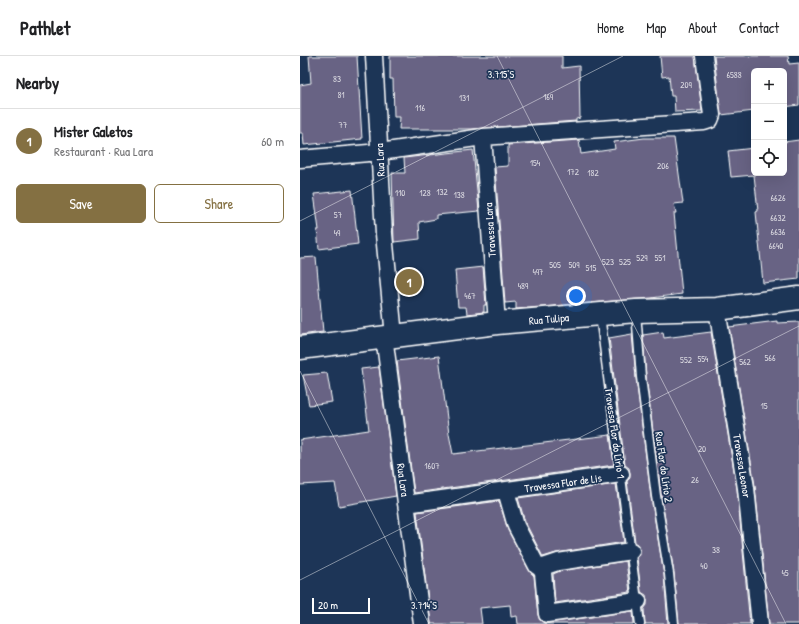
<!DOCTYPE html>
<meta charset="utf-8">
<style>
:root{--surface:#fff;--page:#f6f6f6;--text:#202124;--muted:#757577;--line:#e0e0e0;--accent:#847042}
body{margin:0;font-family:"Patrick Hand",sans-serif;background:var(--page);color:var(--text)}
.controls{position:absolute;right:12px;top:12px;display:grid;overflow:hidden;border-radius:6px;box-shadow:0 4px 16px #0002}
.controls button{width:36px;height:36px;display:grid;place-items:center;padding:0;border:0;border-bottom:1px solid var(--line);background:var(--surface);color:var(--text);font:20px sans-serif}
.scale{position:absolute;left:12px;bottom:10px;width:58px;box-sizing:border-box;padding-left:4px;border:2px solid #fff;border-top:0;font-size:11px;line-height:14px;white-space:nowrap;color:#fff;-webkit-text-stroke:3px #1d3557;paint-order:stroke}
.you{position:absolute;left:276px;top:240px;width:14px;height:14px;margin:-10px;border:3px solid #fff;border-radius:50%;background:#1a73e8;box-shadow:0 0 0 6px #1a73e833}
.badge{display:grid;place-items:center;width:26px;height:26px;border-radius:50%;background:var(--accent);color:#fff;font-size:13px;font-weight:700}
.pin{position:absolute;translate:-50% -50%;border:2px solid #fff;box-shadow:0 1px 4px #0006}
.list{margin:0;padding:0;list-style:none}
h2{display:flex;justify-content:space-between;align-items:center;height:52px;margin:0;padding:0 16px;font-size:17px}
h2 small{font-size:13px;font-weight:400;color:var(--muted)}
.list li{display:grid;grid-template-columns:26px 1fr auto;gap:12px;align-items:center;box-sizing:border-box;height:64px;padding:0 16px;border-top:1px solid var(--line)}
.list b{display:block;font-size:15px;white-space:nowrap}
.list p{margin:0;font-size:13px;white-space:nowrap;color:var(--muted)}
.list em{font-size:13px;font-style:normal;color:var(--muted)}
.actions{display:flex;gap:8px;padding:12px 16px}
.actions a{flex:1;padding:9px 0;border:1px solid var(--accent);border-radius:6px;text-align:center;font-size:14px;color:var(--accent)}
.actions .main{background:var(--accent);color:#fff}
.icon{flex:none;width:22px;height:22px;fill:none;stroke:currentColor;stroke-width:2;stroke-linecap:round;stroke-linejoin:round}
.map{position:relative;flex:none;width:499px;height:568px;overflow:hidden}
header{display:flex;align-items:center;gap:24px;box-sizing:border-box;height:56px;padding:0 20px;background:var(--surface);border-bottom:1px solid var(--line)}
header strong{font-size:19px}
nav{display:flex;gap:22px;margin-inline-start:auto;font-size:14px}
main{display:flex}
aside{flex:1;background:var(--surface)}
.map>svg:first-child{display:block}
.building{fill:#676484;stroke:#fff}
.lines{fill:none;stroke-linecap:round;stroke-linejoin:round}
.lane-casing{stroke:#fff;stroke-width:11}
.street-casing{stroke:#fff;stroke-width:19}
.secondary-casing{stroke:#fff;stroke-width:25}
.lane{stroke:#1d3557;stroke-width:8}
.street{stroke:#1d3557;stroke-width:16}
.secondary{stroke:#1d3557;stroke-width:22}
.ticks{fill:none;stroke:#fff;stroke-width:1;stroke-opacity:0.45}
.labels{text-anchor:middle;dominant-baseline:central;stroke-width:3.5;stroke-linejoin:round;paint-order:stroke}
.number-label{font-size:9px;fill:#d9d8e0}
.street-label{font-size:11px;fill:#fff;stroke:#1d3557}
.ticks-label{font-size:10px;text-anchor:middle;fill:#fff;stroke:#1d3557;stroke-width:3.5;stroke-linejoin:round;paint-order:stroke}
</style>
<header>
<strong>Pathlet</strong>
<nav><a>Home</a><a>Map</a><a>About</a><a>Contact</a></nav>
</header>
<main>
<aside>
<h2>Nearby<small></small></h2>
<ul class="list">
<li><span class="badge">1</span><div><b>Mister Galetos</b><p>Restaurant · Rua Lara</p></div><em>60 m</em></li>
</ul>
<div class="actions"><a class="main">Save</a><a>Share</a></div>
</aside>
<div class="map">
<svg width="499" height="568" viewBox="0 0 499 568">
<rect width="100%" height="100%" fill="#1d3557"/>
<filter id="ink" filterUnits="userSpaceOnUse"><feTurbulence type="fractalNoise" baseFrequency=".025" numOctaves="2"/><feDisplacementMap in="SourceGraphic" scale="8" xChannelSelector="R" yChannelSelector="G"/><feConvolveMatrix kernelMatrix="1 2 1 2 8 2 1 2 1" color-interpolation-filters="sRGB"/></filter>
<g filter="url(#ink)">
<path class="building" d="M9 0H57L62 83 4 89 3 77H0V29L11 27Z
M90 0H262V12L279 10 280 62 276 63V65L172 73H99L100 61H94L93 23H90Z
M360 0H395L402 55 375 56 374 40H371L369 20 362 21Z
M414 0H488L489 8 499 7V49L484 51V15H454V55L421 59Z
M344 82H374L383 147 374 148 376 157H374L382 238 351 242 216 253V246L205 247 195 111 208 110V89L279 84 281 98 315 93 314 86Z
M499 84V223L463 227 456 156 458 155 454 119 431 121 428 95 454 92V117H484V86Z
M173 94 179 155 136 159V163L119 166 120 183 94 186 92 117H105L104 102Z
M52 134 58 188 19 193 17 174H19L14 138Z
M16 201 23 276 0 279V202Z
M183 211 186 249H184V256L167 258 166 251H158L155 214Z
M477 265V267L499 266V568H469L455 430 429 271Z
M363 276 364 282 411 276 437 433 450 568H379L374 517 361 439 346 320 343 279Z
M332 278 336 322 351 441 364 519 368 568H345L344 553 347 549V544L346 539 341 536 337 502 340 499V494L339 489 335 486 327 425 330 422V417L329 412 325 409 309 282Z
M139 300 149 378 153 398 310 379 314 409 114 437 97 305Z
M79 311 96 440 39 450 35 427 0 429V384L69 374 61 313Z
M27 317 32 346 9 349 3 319Z
M316 428 324 486 256 497 243 501 225 466 218 442Z
M199 445 208 474 229 514 234 520 238 559 240 564 244 567H248L333 555 334 568H218L217 560 211 561 210 549 180 552 182 568H131L117 456Z
M326 505 330 536 255 547 253 518 260 515Z"/>
<g class="lines">
<defs>
<path id="lane" d="M336 256 341 321 356 440 369 518 374 568
M300 259 340 568"/>
<path id="street" d="M74 0 84 178 94 280
M183 81 197 267
M0 103 80 96 183 81 404 66 410 64 412 59 404 0
M417 253 446 432 460 568
M84 280 122 568
M206 435 216 470 237 510 240 512 243 517 247 558 338 545
M106 448 321 418
M240 512 258 506 331 495"/>
<path id="secondary" d="M0 292 197 267 336 255 417 253 499 242"/>
</defs>
<use href="#lane" class="lane-casing"/>
<use href="#street" class="street-casing"/>
<use href="#secondary" class="secondary-casing"/>
<use href="#lane" class="lane"/>
<use href="#street" class="street"/>
<use href="#secondary" class="secondary"/>
</g>
</g>
<path class="ticks" d="M197 0 486 568M0 165 323 0M0 315 129 568M0 524 499 270"/>
<g class="labels">
<g class="number-label">
<text x="434" y="19">6588</text>
<text x="37" y="23">83</text>
<text x="386" y="29">209</text>
<text x="41" y="39">81</text>
<text x="248" y="41">169</text>
<text x="164" y="42">131</text>
<text x="120" y="52">116</text>
<text x="43" y="69">77</text>
<text x="235" y="107">154</text>
<text x="363" y="110">206</text>
<text x="273" y="116">172</text>
<text x="293" y="117">182</text>
<text x="142" y="136">132</text>
<text x="100" y="137">110</text>
<text x="125" y="137">128</text>
<text x="159" y="139">138</text>
<text x="478" y="142">6626</text>
<text x="38" y="159">57</text>
<text x="478" y="162">6632</text>
<text x="478" y="176">6636</text>
<text x="37" y="177">49</text>
<text x="476" y="190">6640</text>
<text x="342" y="202">529</text>
<text x="360" y="202">551</text>
<text x="308" y="206">523</text>
<text x="325" y="206">525</text>
<text x="255" y="209">505</text>
<text x="274" y="209">509</text>
<text x="291" y="212">515</text>
<text x="238" y="216">497</text>
<text x="223" y="230">489</text>
<text x="170" y="240">467</text>
<text x="470" y="302">566</text>
<text x="403" y="303">554</text>
<text x="386" y="304">552</text>
<text x="445" y="306">562</text>
<text x="464" y="350">15</text>
<text x="402" y="393">20</text>
<text x="132" y="410">1607</text>
<text x="395" y="424">26</text>
<text x="416" y="494">38</text>
<text x="404" y="510">40</text>
<text x="485" y="517">45</text>
</g>
<g class="street-label">
<text transform="translate(80 104) rotate(-93)">Rua Lara</text>
<text transform="translate(190 174) rotate(-94)">Travessa Lara</text>
<text transform="translate(249 263) rotate(-5)">Rua Tulipa</text>
<text transform="translate(315 377) rotate(82)">Travessa Flor do Lírio 1</text>
<text transform="translate(442 410) rotate(81)">Travessa Leonor</text>
<text transform="translate(364 411) rotate(82)">Rua Flor do Lírio 2</text>
<text transform="translate(103 424) rotate(82)">Rua Lara</text>
<text transform="translate(263 427) rotate(-8)">Travessa Flor de Lis</text>
</g>
</g>
<g class="ticks-label">
<text x="201" y="22">3.715°S</text>
<text x="124" y="553">3.714°S</text>
</g>
</svg>
<div class="controls">
<button>+</button>
<button>−</button>
<button><svg class="icon" aria-label="locate" viewBox="0 0 24 24"><circle cx="12" cy="12" r="6"/><path d="M12 2v4M12 18v4M2 12h4M18 12h4"/></svg></button>
</div>
<div class="scale">20 m</div>
<div class="you"></div>
<div class="pin badge" style="left:109px;top:226px">1</div>
</div>
</main>
